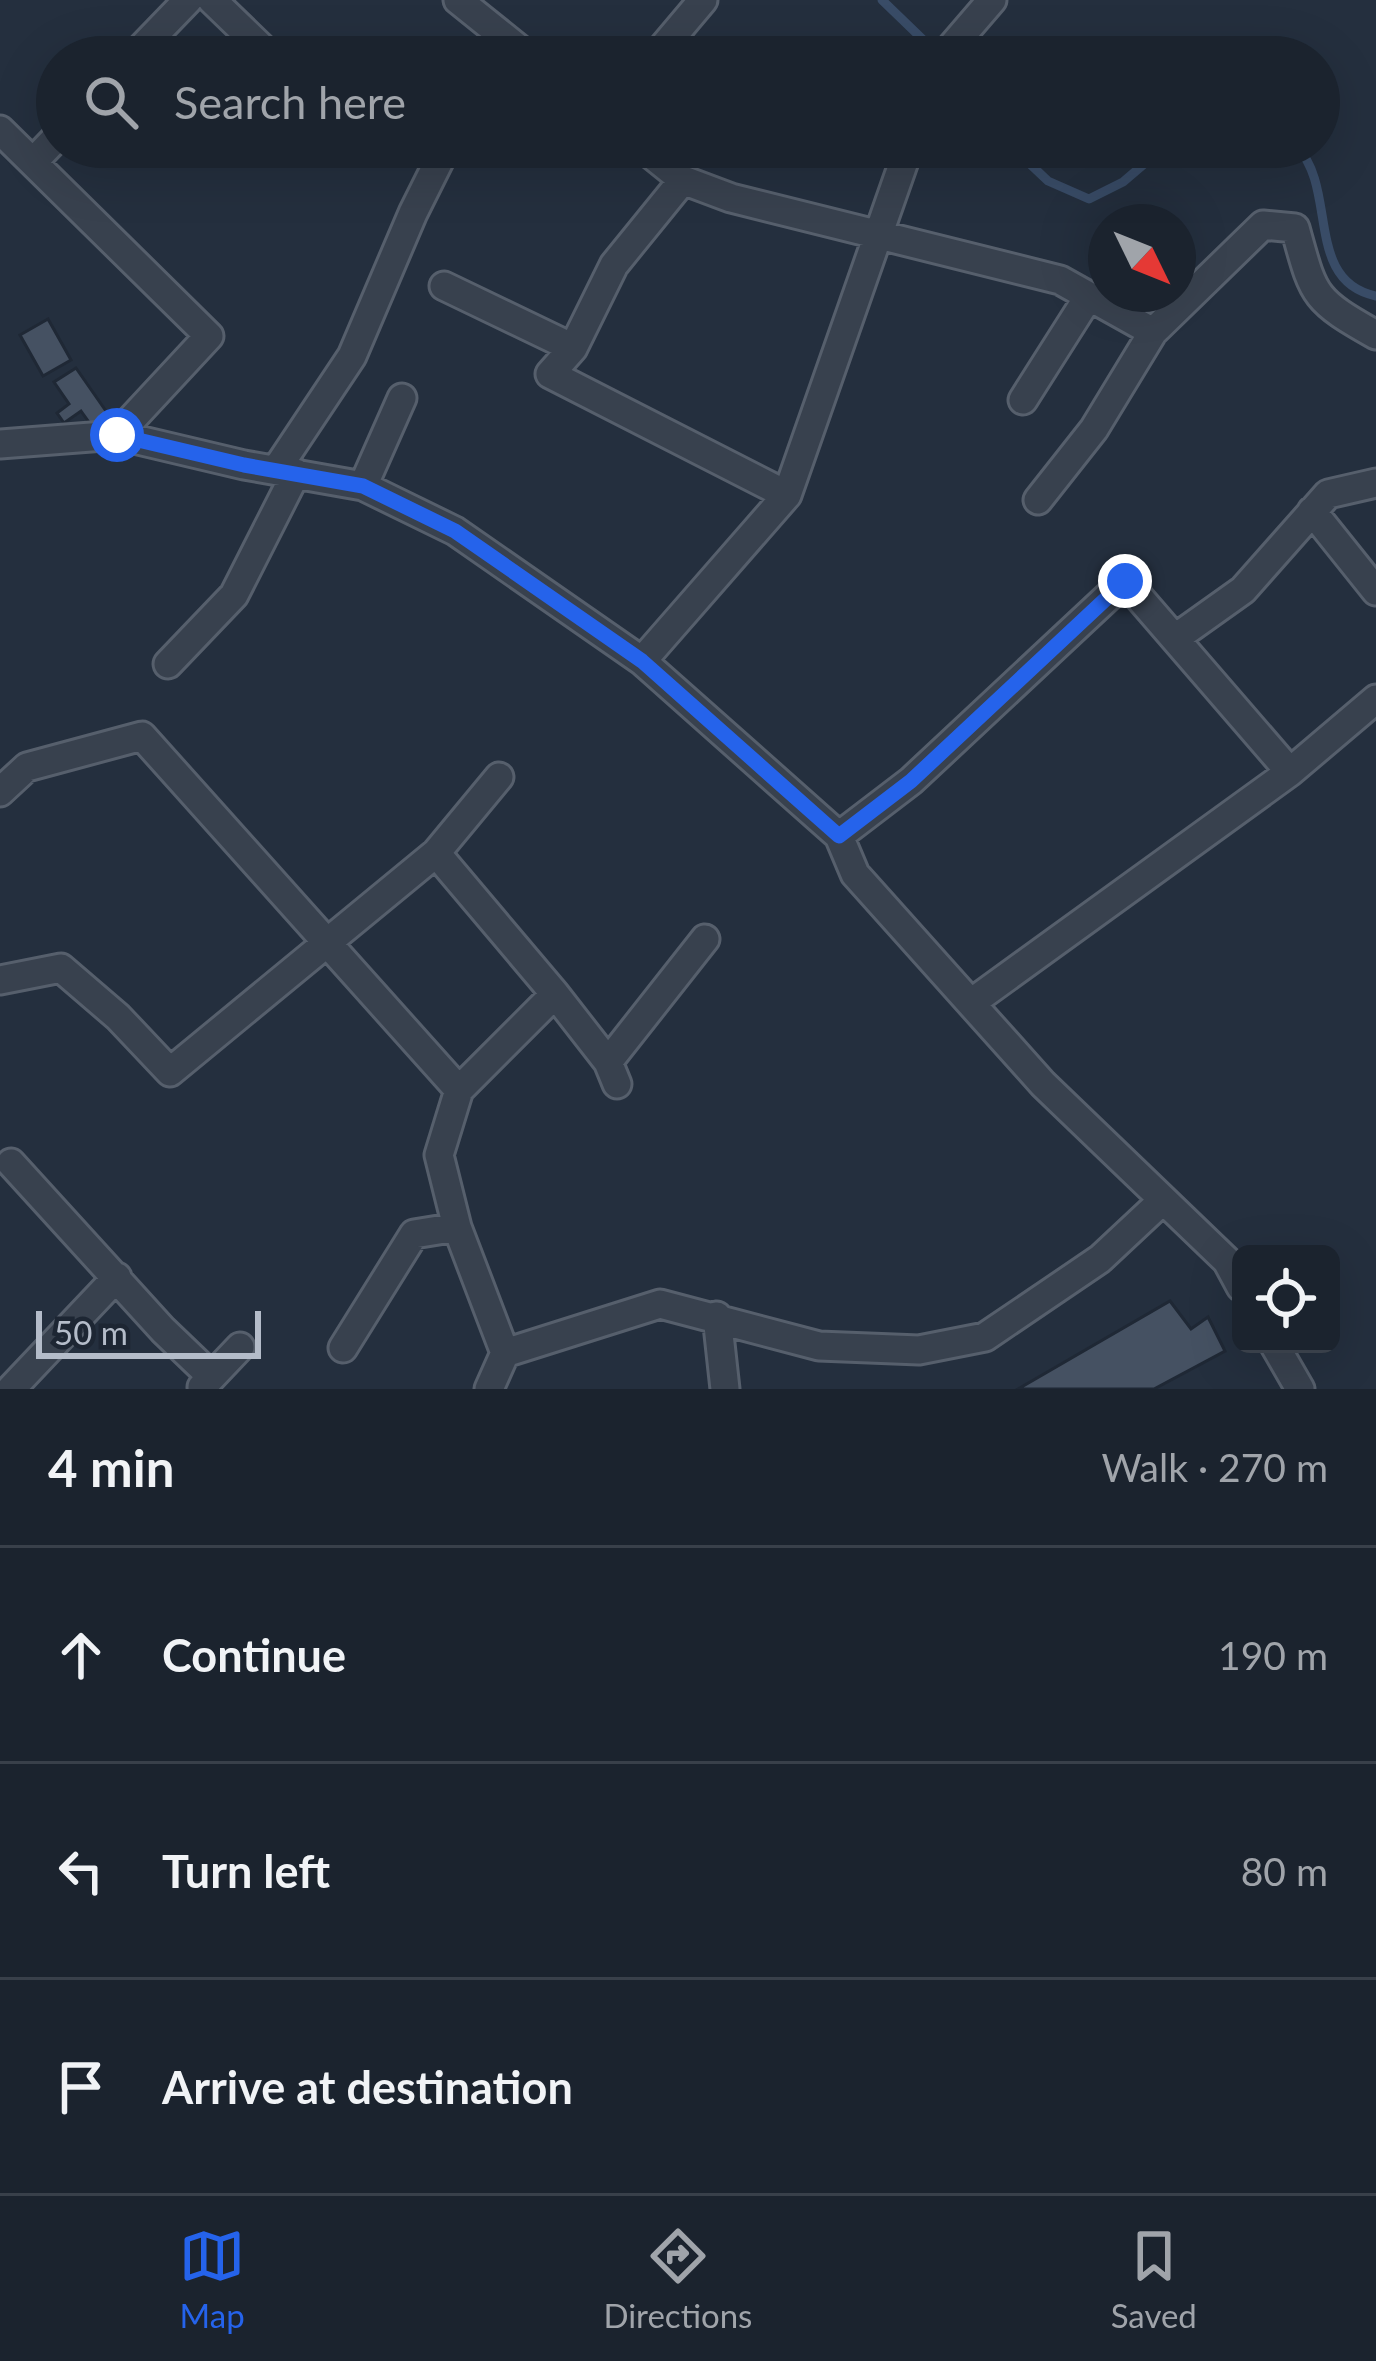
<!DOCTYPE html>
<meta charset="utf-8">
<style>
:root{--surface:#1b232e;--page:#282f3a;--text:#f1f3f6;--muted:#a0a4aa;--line:#39404a;--accent:#2563eb}
body{margin:0;font-family:Lato,sans-serif;background:var(--page);color:var(--text)}
.controls{position:absolute;right:36px;bottom:36px;display:grid;overflow:hidden;border-radius:18px;box-shadow:0 12px 48px #0002}
.controls button{width:108px;height:108px;display:grid;place-items:center;padding:0;border:0;border-bottom:3px solid var(--line);background:var(--surface);color:var(--text);font:60px sans-serif}
.compass{position:absolute;left:1088px;top:204px;width:108px;height:108px;border-radius:50%;background:var(--surface);box-shadow:0 12px 48px #0002;rotate:133deg}
.scale{position:absolute;left:36px;bottom:30px;width:225px;box-sizing:border-box;padding-left:12px;border:6px solid #b4bcc9;border-top:0;font-size:33px;line-height:42px;white-space:nowrap;color:#b4bcc9;-webkit-text-stroke:9px #1d2633;paint-order:stroke}
.stop{position:absolute;width:36px;height:36px;margin:-27px;border:9px solid #2563eb;border-radius:50%;background:#fff}
.stop.end{background:#2563eb;border-color:#fff;box-shadow:0 3px 12px #0008}
.list{margin:0;padding:0;list-style:none}
h2{display:flex;justify-content:space-between;align-items:center;height:156px;margin:0;padding:0 48px;font-size:51px}
h2 small{font-size:39px;font-weight:400;color:var(--muted)}
.list li{display:grid;grid-template-columns:78px 1fr auto;gap:36px;align-items:center;box-sizing:border-box;height:216px;padding:0 48px;border-top:3px solid var(--line)}
.list b{display:block;font-size:45px;white-space:nowrap}
.list em{font-size:39px;font-style:normal;color:var(--muted)}
.icon{flex:none;width:66px;height:66px;fill:none;stroke:currentColor;stroke-width:2;stroke-linecap:round;stroke-linejoin:round}
.map{position:relative;flex:none;width:1376px;height:1389px;overflow:hidden}
.search{position:absolute;background:var(--surface);box-shadow:0 12px 48px #0002;left:36px;right:36px;top:36px;height:132px;display:flex;align-items:center;gap:30px;box-sizing:border-box;padding:0 42px;border-radius:66px;color:var(--muted);font-size:45px}
.sheet{height:804px;background:var(--surface)}
nav{display:flex;justify-content:space-around;align-items:center;box-sizing:border-box;height:168px;border-top:3px solid var(--line);background:var(--surface);font-size:33px;color:var(--muted)}
nav a{display:grid;justify-items:center;gap:6px}
nav .on{color:var(--accent)}
.map>svg:first-child{display:block}
.lines{fill:none;stroke-linecap:round;stroke-linejoin:round}
.stream{stroke:#394c67;stroke-width:9}
.building{fill:#455162;stroke:#1f2835;stroke-width:3}
.street-casing{stroke:#565f6c;stroke-width:33}
.street{stroke:#38414e;stroke-width:27}
.route{stroke:#2563eb;stroke-width:15}
</style>
<div class="map">
<svg width="1376" height="1389" viewBox="0 0 1376 1389">
<rect width="100%" height="100%" fill="#242f3e"/>
<g class="lines">
<path class="stream" d="M882 0 941 57
M1012 147 1048 181 1089 199 1123 182 1164 147
M1297 147C1338 189 1304 281 1376 296"/>
</g>
<path class="building" d="M48 319 71 360 43 376 20 335Z
M76 368 108 414 91 425 81 411 64 423 57 413 69 404 54 382Z
M1170 1301 1191 1329 1208 1317 1225 1351 1154 1389H1018Z"/>
<g class="lines">
<defs>
<path id="street" d="M212 0 271 57
M458 0 529 57
M133 57 188 0
M655 57 703 0
M943 57 992 0
M0 130 209 336 117 435
M642 147 683 180
M34 161 57 137
M444 286 573 348
M1023 400 1089 296
M0 444 117 435 244 465 363 486 455 531 642 661 839 836 855 874 1043 1084 1227 1261 1241 1287
M276 470 352 356 413 213 446 147
M363 486 402 398
M787 495 550 374 573 348 614 265 683 180 731 198 1060 280 1153 332
M1038 500 1094 429 1153 332 1263 225 1295 228C1314 296 1312 299 1376 335
M1312 511 1376 591
M1177 637 1243 590 1328 494 1376 483
M642 661 787 495 909 147
M168 664 234 595 296 473
M0 792 27 767 142 736 459 1090
M839 836 911 781 1125 581 1290 772 1376 699
M436 853 555 994 608 1062 617 1084
M0 980 61 968 118 1017 170 1072 436 853 499 777
M971 1003 1290 772
M608 1062 705 939
M11 1163 163 1330 211 1376
M717 1316 725 1389
M1274 1344 1300 1389
M343 1348 414 1234 457 1227
M505 1353 660 1304 819 1346 919 1350 985 1337 1100 1259 1162 1201
M202 1387 240 1347
M11 1389 117 1277
M489 1389 505 1353 457 1227 439 1155 459 1090 555 994"/>
</defs>
<use href="#street" class="street-casing"/>
<use href="#street" class="street"/>
</g>
<g class="lines">
<path class="route" d="M117 435 244 465 363 486 455 531 642 661 839 836 911 781 1125 581"/>
</g>
</svg>
<div class="controls">
<button><svg class="icon" aria-label="locate" viewBox="0 0 24 24"><circle cx="12" cy="12" r="6"/><path d="M12 2v4M12 18v4M2 12h4M18 12h4"/></svg></button>
</div>
<svg class="compass" viewBox="-18 -18 36 36"><path d="M0-13l5 13h-10z" fill="#e53935"/><path d="M0 13l5-13h-10z" fill="#a0a4aa"/></svg>
<div class="scale">50 m</div>
<div class="stop" style="left:117px;top:435px"></div>
<div class="stop end" style="left:1125px;top:581px"></div>
<div class="search"><svg class="icon" aria-label="search" viewBox="0 0 24 24"><circle cx="10" cy="10" r="6"/><path d="M15 15l6 6"/></svg>Search here</div>
</div>
<section class="sheet">
<h2>4 min<small>Walk · 270 m</small></h2>
<ul class="list">
<li><svg class="icon" aria-label="ahead" viewBox="0 0 24 24"><path d="M12 20V5M6 11l6-6 6 6"/></svg><div><b>Continue</b></div><em>190 m</em></li>
<li><svg class="icon" aria-label="left" viewBox="0 0 24 24"><path d="M17 20v-9H6M10 6l-5 5 5 5"/></svg><div><b>Turn left</b></div><em>80 m</em></li>
<li><svg class="icon" aria-label="arrive" viewBox="0 0 24 24"><path d="M6 21V4h12l-3 4 3 4H6"/></svg><div><b>Arrive at destination</b></div></li>
</ul>
</section>
<nav>
<a class="on"><svg class="icon" aria-label="map" viewBox="0 0 24 24"><path d="M3 6l6-2 6 2 6-2v14l-6 2-6-2-6 2zM9 4v14M15 6v14"/></svg>Map</a>
<a><svg class="icon" aria-label="directions" viewBox="0 0 24 24"><path d="M12 3l9 9-9 9-9-9zM9 14v-3h6M13 9l2 2-2 2"/></svg>Directions</a>
<a><svg class="icon" aria-label="saved" viewBox="0 0 24 24"><path d="M7 4h10v16l-5-4-5 4z"/></svg>Saved</a>
</nav>
